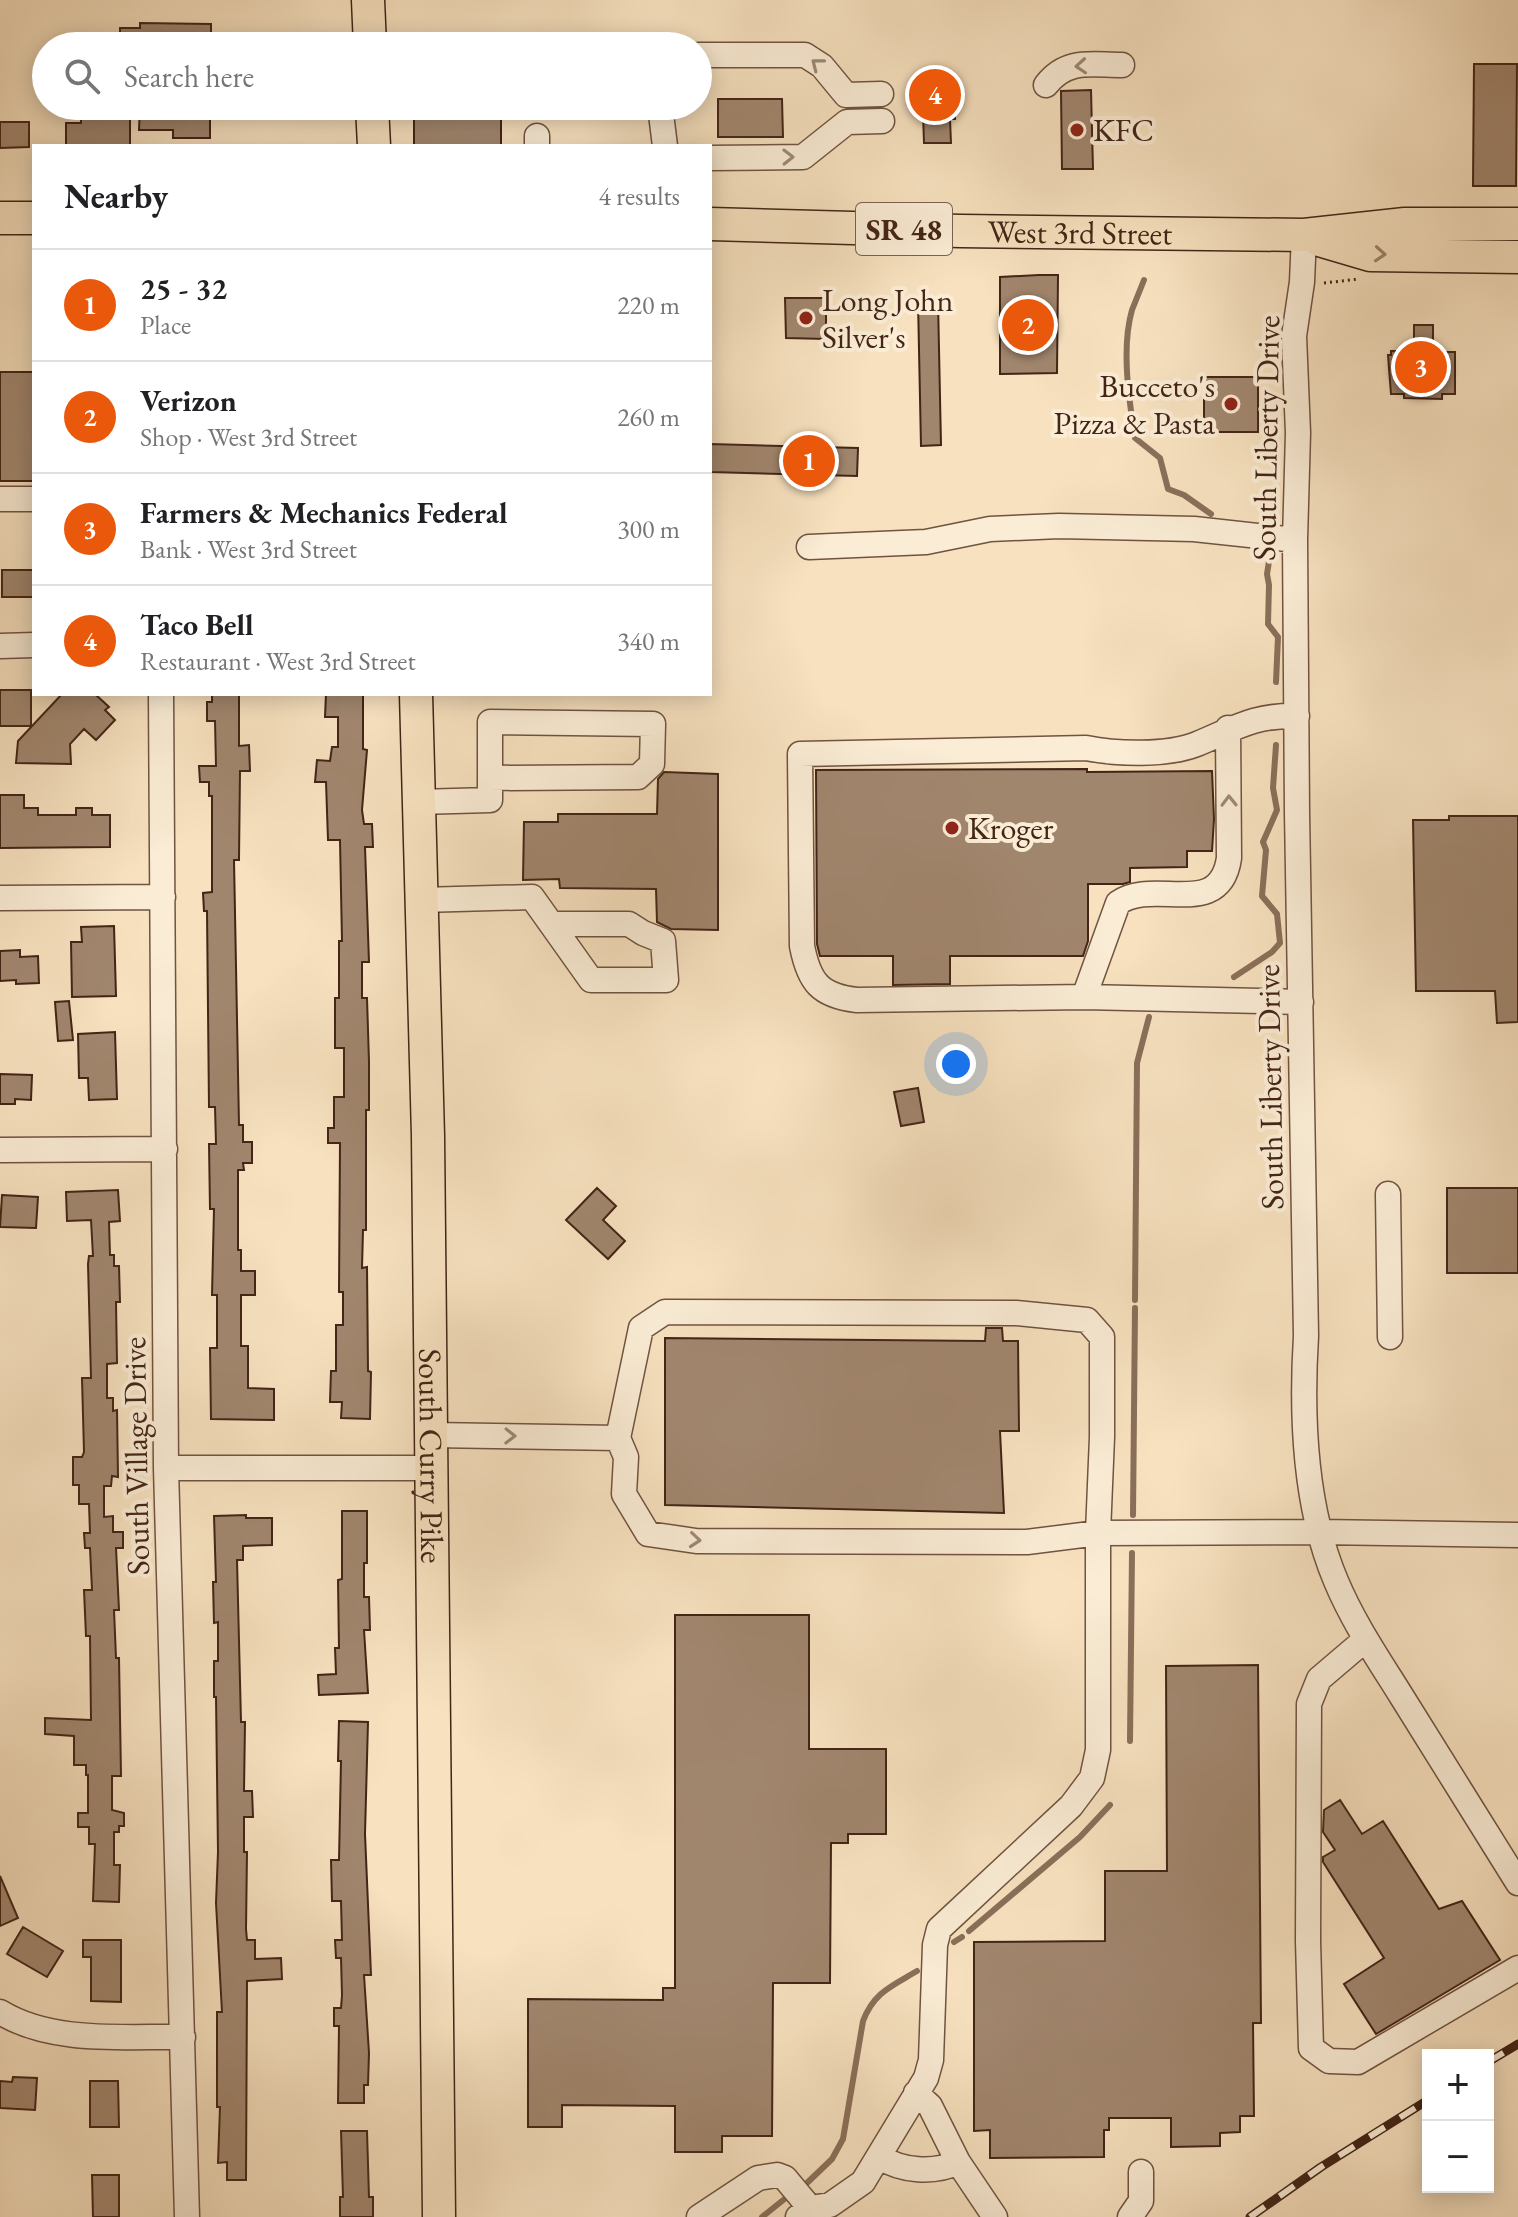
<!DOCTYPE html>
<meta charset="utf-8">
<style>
:root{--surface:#fff;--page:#f2f2f2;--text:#202124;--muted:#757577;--line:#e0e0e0;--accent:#ea580c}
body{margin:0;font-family:"EB Garamond",serif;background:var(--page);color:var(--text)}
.controls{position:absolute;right:24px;bottom:24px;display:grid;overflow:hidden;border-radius:0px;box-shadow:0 4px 20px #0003}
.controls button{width:72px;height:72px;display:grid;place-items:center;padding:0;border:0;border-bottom:2px solid var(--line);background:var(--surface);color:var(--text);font:40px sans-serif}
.you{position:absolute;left:956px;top:1064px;width:28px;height:28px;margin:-20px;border:6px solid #fff;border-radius:50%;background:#1a73e8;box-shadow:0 0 0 12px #1a73e833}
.badge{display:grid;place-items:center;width:52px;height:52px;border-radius:50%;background:var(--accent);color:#fff;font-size:26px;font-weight:700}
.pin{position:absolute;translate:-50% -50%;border:4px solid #fff;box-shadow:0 2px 8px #0006}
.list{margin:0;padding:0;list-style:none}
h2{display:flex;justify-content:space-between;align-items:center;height:104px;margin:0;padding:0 32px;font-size:34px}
h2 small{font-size:26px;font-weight:400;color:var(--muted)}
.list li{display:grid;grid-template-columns:52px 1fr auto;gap:24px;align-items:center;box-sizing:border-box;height:112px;padding:0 32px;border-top:2px solid var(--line)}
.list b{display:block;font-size:30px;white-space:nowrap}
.list p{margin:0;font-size:26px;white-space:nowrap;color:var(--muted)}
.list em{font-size:26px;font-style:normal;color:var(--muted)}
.icon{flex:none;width:44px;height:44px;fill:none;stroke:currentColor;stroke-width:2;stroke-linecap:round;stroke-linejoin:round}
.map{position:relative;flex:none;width:1518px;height:2217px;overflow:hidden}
.search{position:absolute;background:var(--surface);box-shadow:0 4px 20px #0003;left:32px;top:32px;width:680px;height:88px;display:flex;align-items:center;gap:20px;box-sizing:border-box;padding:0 28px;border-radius:44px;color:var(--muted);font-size:30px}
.panel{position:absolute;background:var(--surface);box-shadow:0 4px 20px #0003;left:32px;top:144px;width:680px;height:552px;border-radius:0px}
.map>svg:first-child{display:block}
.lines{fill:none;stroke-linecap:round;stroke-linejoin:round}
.stream{stroke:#8a6f59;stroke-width:6}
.building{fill:#a1866e;stroke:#432416;stroke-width:2}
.minor-casing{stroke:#705340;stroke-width:27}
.major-casing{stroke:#432416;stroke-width:35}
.path{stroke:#432416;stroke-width:3;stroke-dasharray:2 4;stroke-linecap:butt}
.minor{stroke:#faecd5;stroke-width:24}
.major{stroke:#f7e1bf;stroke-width:32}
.rail-casing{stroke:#432416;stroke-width:9}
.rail{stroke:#faecd5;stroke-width:6;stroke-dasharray:18;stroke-linecap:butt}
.oneway{stroke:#9e8876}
.oneway2{stroke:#9d826a}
.poi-dot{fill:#8f2418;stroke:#faecd5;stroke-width:3}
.labels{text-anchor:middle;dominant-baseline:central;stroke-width:8;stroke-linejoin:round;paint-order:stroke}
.shield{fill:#faecd5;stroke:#7a604f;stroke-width:2}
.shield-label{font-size:30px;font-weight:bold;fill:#432416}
.poi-label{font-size:32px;fill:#432416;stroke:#faecd5;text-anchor:start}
.street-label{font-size:32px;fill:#432416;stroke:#faecd5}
</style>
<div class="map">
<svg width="1518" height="2217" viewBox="0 0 1518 2217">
<rect width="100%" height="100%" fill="#f7e1bf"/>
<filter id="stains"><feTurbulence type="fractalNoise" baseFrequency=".0025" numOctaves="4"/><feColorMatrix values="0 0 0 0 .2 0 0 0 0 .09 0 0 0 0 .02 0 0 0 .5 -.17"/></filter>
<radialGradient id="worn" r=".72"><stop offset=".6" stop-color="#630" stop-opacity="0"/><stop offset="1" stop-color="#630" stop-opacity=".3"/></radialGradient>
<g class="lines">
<path class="stream" d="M1144 280C1140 290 1136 300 1132 310 1121 348 1129 400 1135 438L1160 458 1168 489 1184 495 1211 514
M1270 555 1267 574 1269 585 1268 624 1278 637 1276 682
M1234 977 1272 952 1280 943 1277 914 1262 896 1266 850 1263 842 1277 810 1273 788 1276 745
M1135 1300 1137 1063 1149 1017
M1133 1515 1135 1308
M1130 1741 1132 1553
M969 1931 1080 1837 1110 1805
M954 1942 962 1937
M808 2182 832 2159 843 2139 863 2021C874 1992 892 1986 917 1971
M762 2217 787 2197"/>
</g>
<path class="building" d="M140 23 211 24V46H120V28H140Z
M1474 64H1517L1516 186H1473Z
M955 76V119H950L951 143H924L923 113H916L915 77Z
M1091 90 1093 169H1062L1061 91Z
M718 99H782L783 137H718Z
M140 106H210V138H173V130H139Z
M414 106H501V146H414Z
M81 118H130V146H66V123H81Z
M0 122H29V147L0 148Z
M1039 275H1058L1057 373 1000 374V277Z
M785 298H826V339L786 338Z
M918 301H938L941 445 921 446Z
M1414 325H1433V347H1441V352H1455V394H1442V399L1404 398V394H1391L1388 355H1391V351H1404V347H1414Z
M0 372H34V481H0Z
M1204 377H1258V432H1204Z
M710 444 858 448 857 476 710 472Z
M2 570H34V597H2Z
M0 690H31V726H0Z
M62 694H95L109 707 105 710 115 720 96 740 84 729 70 744 71 764 16 763 18 741Z
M212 694H239V746L249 745 250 771H240L239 860H234L239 1125H243V1142H252V1163H243L244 1170H238V1250H241V1271H255V1295H241V1346H248V1388L274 1389V1420L211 1419 210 1348H217V1295H212L214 1209H210L209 1144H216L215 1107H209L207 911H204L203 893 212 892V796H209V782H200L199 766H216L215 721H207V702H212Z
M326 694H363V749L367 750 362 810 364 824H372L373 847H365L369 962H362V998H367L369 1062V1110H366V1230H363L362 1268 367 1267 368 1371 371 1372 370 1419 341 1418 342 1402H330L331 1371H336V1325H343V1292H339L340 1143H328V1128H334V1097H344V1048H335V998H339V941H342L340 840H328L326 782H315L317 760 330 761 332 747H338V717H325Z
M1087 769V772L1212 771 1214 819 1212 851H1187V867L1130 868V882L1123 884H1088V941L1083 956H950V984L893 985V956H820L817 944 816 770Z
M664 772 718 774V930L671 929 657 922 656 889 560 888 559 879 523 880 524 822H558V814H657L658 779Z
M0 795H24V808H38V815H76V808H92V815H110V847L0 848Z
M1449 816H1518V1022L1497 1023 1495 991H1416L1413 820H1449Z
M114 926 116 996 72 997 71 942H82L81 927Z
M20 950V957L38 956 39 983 16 984V980L0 981V951Z
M69 1001 73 1040 58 1041 55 1002Z
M115 1032 117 1099 89 1100 88 1078H79L78 1034Z
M0 1074 32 1075 31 1100 15 1099V1104H0Z
M918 1088 924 1122 901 1126 894 1092Z
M597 1188 616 1206 603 1220 625 1241 608 1259 566 1220Z
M1447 1188H1518V1273H1447Z
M118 1190 120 1221 109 1222 110 1255H114V1266H119L120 1302H116L117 1363 107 1364V1398H113V1411L117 1410 118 1477 112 1476 111 1486H104V1517L113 1516V1532H123V1548H116L119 1610H114L116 1658H119L121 1776H112V1810L124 1813V1826H119V1832H114V1865H120L119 1902 93 1901 95 1844H89V1827H78V1813H88V1775H86V1765H74V1736L45 1734V1718L91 1720 90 1636H86L84 1590H92L90 1548H85L84 1533H90L89 1504H79V1485H73V1457H82L84 1452 82 1378H91L88 1264 89 1256H93L91 1220 67 1221 66 1192Z
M2 1195 38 1197 36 1228 0 1227Z
M986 1328H1002L1003 1341H1018L1019 1431H1000L1004 1513 665 1505V1338L985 1341Z
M342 1511H367V1563H364V1597H369L370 1630H364L368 1693 319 1695 318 1675 336 1674 335 1648H339L338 1580 342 1579Z
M246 1515V1518H272V1545L243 1546V1560H237L241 1722H245L244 1791H252L253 1817H244V1852H247L246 1929 247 1940H255V1959L281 1958 282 1979 247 1981 246 2180H227V2162L218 2163 220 2107H217V2012H222L216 1903 218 1852 216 1697H214V1661H218V1622L214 1623 213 1582H216L214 1516Z
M675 1615H809V1749H886V1834H848V1843H831L830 1983H773L772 2136H722V2152H675V2106L562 2105V2127H528V1999L663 2000V1988H675Z
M1258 1665 1261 2023H1253L1254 2116H1240V2132L1220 2133V2146L1171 2147V2118H1109V2130H1104V2157L990 2158V2130L974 2131V1942L1105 1941V1871H1167L1166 1666Z
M339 1721 368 1722 365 1834 371 1975H364L369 2053 368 2085H364V2103H338L339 2026H334V2008H341L342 1995 341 1958H336L335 1940H342L341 1901H332L331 1860H339L341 1761H338Z
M1340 1800 1362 1834 1383 1821 1439 1909 1462 1901 1500 1960 1376 2034 1344 1984 1384 1958 1323 1862V1857L1335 1850 1323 1832 1324 1810Z
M0 1876 18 1918 0 1926Z
M23 1927 63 1951 47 1977 7 1954Z
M83 1940H121V2002L91 2001V1957H83Z
M13 2077 37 2078 35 2110 0 2108V2081L12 2082Z
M90 2081H118L119 2127H90Z
M341 2131H367L369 2197H373V2217H340V2197H343Z
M92 2175H119V2217H93Z"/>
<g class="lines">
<defs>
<path id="minor" d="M698 55H805L822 66 846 95 881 94
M1046 85C1067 58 1091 65 1122 65
M660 106 665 146
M537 136V146
M710 158 803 157 847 122 882 121
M1304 235 1302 282 1294 336 1298 433 1295 540 1297 813 1306 1336C1301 1416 1304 1506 1336 1581 1353 1622 1379 1660 1402 1697 1441 1759 1479 1821 1518 1883
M0 499H34
M809 547 926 542 990 529 1059 526 1194 529 1295 540
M0 646 34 645
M161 694 166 1468 187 2217
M1297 716C1253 715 1236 728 1197 744 1167 756 1116 754 1086 748L800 754 802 946C809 982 820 996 857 1000L1084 997 1301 1002
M418 802 490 800V722L653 724 652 764 638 777 490 778
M0 898 163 897
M421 900 532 897 591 980H666L663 941 643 933 629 924H552
M1084 997 1118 903C1154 877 1220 921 1229 858L1228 728
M0 1150 165 1149
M1388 1194 1390 1337
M432 1435 618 1438 626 1457 624 1494 648 1534 696 1541 1027 1542 1098 1533 1102 1437V1337L1087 1320 1016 1313 665 1312 641 1328 618 1438
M166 1468H433
M1366 1639 1319 1679 1309 1704 1308 1941 1311 2048 1329 2061 1358 2062 1518 1968
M0 2012C52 2044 124 2036 183 2037
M916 2093 930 2106 958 2162 995 2217
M880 2157C901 2171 934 2174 958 2162
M699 2217 758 2178 777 2175 785 2178 810 2208
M798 2217 810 2208 830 2205 863 2182 926 2078 931 2060 935 1945 939 1929 1071 1806 1092 1778 1098 1750V1533L1320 1532 1518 1535
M1130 2217 1141 2201V2172"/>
<g id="major">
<path d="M368 0 370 46"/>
<path d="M372 106 374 146"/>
<path d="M0 218H34"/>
<path id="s1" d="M710 224 961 231 1304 235 1405 224H1518"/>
<path d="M1319 240 1370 255 1518 257"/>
<path id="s2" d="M416 694 428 1136 439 2217"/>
</g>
</defs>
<use href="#minor" class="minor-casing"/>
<use href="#major" class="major-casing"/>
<path class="path" d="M1324 283 1359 279"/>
<use href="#minor" class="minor"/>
<use href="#major" class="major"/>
<defs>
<path id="rail" d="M1488 2062 1518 2044
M1250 2217 1321 2167 1428 2100"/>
</defs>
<use href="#rail" class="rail-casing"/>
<use href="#rail" class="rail"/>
</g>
<defs><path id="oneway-chevron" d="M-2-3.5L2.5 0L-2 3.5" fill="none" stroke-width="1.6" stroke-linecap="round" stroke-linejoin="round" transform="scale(2)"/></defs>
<g class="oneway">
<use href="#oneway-chevron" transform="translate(817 64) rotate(-142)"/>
<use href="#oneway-chevron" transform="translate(1081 66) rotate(176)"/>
<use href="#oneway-chevron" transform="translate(788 157) rotate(-1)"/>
<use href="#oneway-chevron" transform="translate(1229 801) rotate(-91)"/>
<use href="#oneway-chevron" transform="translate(510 1436) rotate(1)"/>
<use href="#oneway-chevron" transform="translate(695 1540) rotate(5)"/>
</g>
<use class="oneway2" href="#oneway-chevron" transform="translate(1380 254) rotate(4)"/>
<g class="poi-dot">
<circle cx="1077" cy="130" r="8"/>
<circle cx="806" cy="318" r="8"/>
<circle cx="1231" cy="404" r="8"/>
<circle cx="952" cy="828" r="8"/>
</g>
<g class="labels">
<rect class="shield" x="856" y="203" width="96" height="52" rx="6"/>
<g class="shield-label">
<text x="904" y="229">SR 48</text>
</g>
<g class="poi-label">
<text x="1093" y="130">KFC</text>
<text x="822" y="300">Long John<tspan x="822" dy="37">Silver's</tspan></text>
<text x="1215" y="386" text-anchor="end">Bucceto's<tspan x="1215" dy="37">Pizza &amp; Pasta</tspan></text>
<text x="968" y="828">Kroger</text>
</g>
<g class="street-label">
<text stroke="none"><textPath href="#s1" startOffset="370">West 3rd Street</textPath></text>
<text transform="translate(1266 438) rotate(-89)">South Liberty Drive</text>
<text transform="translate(1270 1087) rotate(-91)">South Liberty Drive</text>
<text stroke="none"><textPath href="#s2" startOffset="762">South Curry Pike</textPath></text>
<text transform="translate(136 1456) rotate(-91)">South Village Drive</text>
</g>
</g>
<rect width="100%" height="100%" filter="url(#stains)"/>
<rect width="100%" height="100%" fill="url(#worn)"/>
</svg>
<div class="controls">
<button>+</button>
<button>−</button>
</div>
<div class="you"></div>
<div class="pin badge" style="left:809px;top:461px">1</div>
<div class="pin badge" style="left:1028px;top:325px">2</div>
<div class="pin badge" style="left:1421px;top:367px">3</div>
<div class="pin badge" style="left:935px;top:95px">4</div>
<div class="search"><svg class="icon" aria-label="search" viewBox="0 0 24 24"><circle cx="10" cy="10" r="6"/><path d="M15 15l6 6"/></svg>Search here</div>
<section class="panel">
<h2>Nearby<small>4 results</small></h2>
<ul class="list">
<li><span class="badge">1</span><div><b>25 - 32</b><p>Place</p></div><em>220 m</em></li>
<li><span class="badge">2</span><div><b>Verizon</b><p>Shop · West 3rd Street</p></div><em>260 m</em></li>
<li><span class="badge">3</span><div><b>Farmers &amp; Mechanics Federal</b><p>Bank · West 3rd Street</p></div><em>300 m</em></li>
<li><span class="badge">4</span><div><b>Taco Bell</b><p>Restaurant · West 3rd Street</p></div><em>340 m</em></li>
</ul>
</section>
</div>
